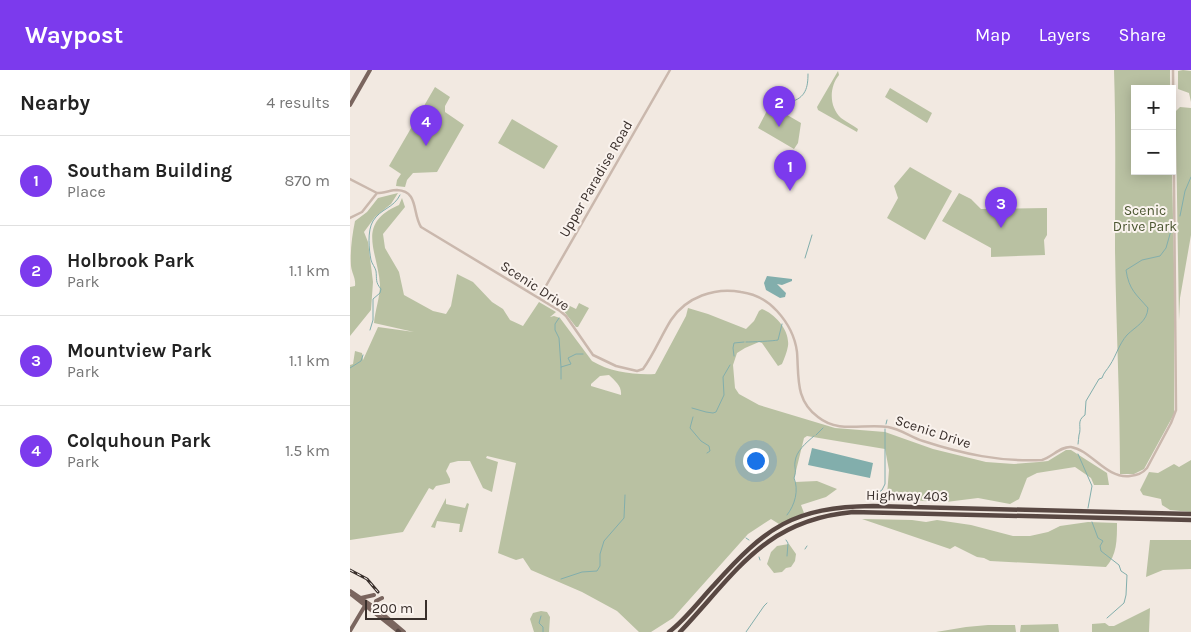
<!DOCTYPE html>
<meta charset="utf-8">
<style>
:root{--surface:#fff;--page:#f2f2f2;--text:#222;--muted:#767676;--line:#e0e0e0;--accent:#7c3aed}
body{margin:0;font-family:Karla,sans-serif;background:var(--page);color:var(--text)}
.controls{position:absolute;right:15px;top:15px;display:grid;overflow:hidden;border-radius:0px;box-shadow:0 2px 12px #0003}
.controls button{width:45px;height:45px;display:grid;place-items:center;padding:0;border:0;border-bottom:1px solid var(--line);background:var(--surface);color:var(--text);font:25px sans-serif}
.scale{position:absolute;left:15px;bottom:12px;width:62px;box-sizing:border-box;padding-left:5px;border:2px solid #392f2b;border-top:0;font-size:14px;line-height:18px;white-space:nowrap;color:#392f2b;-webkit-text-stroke:4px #faf3ee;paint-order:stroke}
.you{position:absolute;left:405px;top:390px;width:18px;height:18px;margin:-12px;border:4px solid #fff;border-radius:50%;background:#1a73e8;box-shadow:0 0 0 8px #1a73e833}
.badge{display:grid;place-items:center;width:32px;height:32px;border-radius:50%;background:var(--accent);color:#fff;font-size:16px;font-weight:700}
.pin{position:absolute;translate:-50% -41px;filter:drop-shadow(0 1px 2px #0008)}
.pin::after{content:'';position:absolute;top:26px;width:18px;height:15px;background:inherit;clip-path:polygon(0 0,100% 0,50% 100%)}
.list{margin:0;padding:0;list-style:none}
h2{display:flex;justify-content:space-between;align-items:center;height:65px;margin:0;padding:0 20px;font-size:21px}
h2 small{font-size:16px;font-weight:400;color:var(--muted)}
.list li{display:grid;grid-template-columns:32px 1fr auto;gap:15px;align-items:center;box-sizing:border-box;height:90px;padding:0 20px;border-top:1px solid var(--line)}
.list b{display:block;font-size:19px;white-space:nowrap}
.list p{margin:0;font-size:16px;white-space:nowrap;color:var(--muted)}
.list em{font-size:16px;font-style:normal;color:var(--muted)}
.map{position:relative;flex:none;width:841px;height:562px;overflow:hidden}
header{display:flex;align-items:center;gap:30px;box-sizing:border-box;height:70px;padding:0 25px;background:var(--accent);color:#fff}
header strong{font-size:24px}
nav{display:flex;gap:28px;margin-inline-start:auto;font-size:18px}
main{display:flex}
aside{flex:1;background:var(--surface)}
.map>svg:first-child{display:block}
.green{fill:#b9c1a2;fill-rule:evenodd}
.water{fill:#82aeac}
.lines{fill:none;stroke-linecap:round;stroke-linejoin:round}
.stream{stroke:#82aeac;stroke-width:1}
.minor{stroke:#cab8ad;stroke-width:2.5}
.major{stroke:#7a655e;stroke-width:4}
.highway{stroke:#594843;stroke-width:4.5}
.rail-casing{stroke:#392f2b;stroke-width:3}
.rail{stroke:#faf3ee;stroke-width:1;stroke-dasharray:4;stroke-linecap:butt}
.labels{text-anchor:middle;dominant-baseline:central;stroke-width:4;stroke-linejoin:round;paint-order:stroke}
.street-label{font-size:14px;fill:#392f2b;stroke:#faf3ee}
.park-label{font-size:14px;fill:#4b5631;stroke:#faf3ee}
</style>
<header>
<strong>Waypost</strong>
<nav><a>Map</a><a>Layers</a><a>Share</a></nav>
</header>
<main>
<aside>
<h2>Nearby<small>4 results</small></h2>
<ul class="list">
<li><span class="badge">1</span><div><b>Southam Building</b><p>Place</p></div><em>870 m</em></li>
<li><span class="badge">2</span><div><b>Holbrook Park</b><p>Park</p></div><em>1.1 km</em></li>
<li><span class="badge">3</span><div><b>Mountview Park</b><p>Park</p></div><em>1.1 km</em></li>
<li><span class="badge">4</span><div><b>Colquhoun Park</b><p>Park</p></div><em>1.5 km</em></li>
</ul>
</aside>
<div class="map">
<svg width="841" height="562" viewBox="0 0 841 562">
<rect width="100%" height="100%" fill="#f2e9e1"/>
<path class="green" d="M764 0H820V19H785V101H822L824 194V344L794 399 784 404H770C770 329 766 254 765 179 765 119 766 60 764 0Z
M833 0 841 1V32L839 23 828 19V1Z
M488 1 489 5C479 17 479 37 491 48 496 52 503 55 508 59L507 62 468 40 467 37Z
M85 17 100 27 95 36V42L114 55 87 102 63 103 57 110 55 117 46 116 47 110 51 104 39 96Z
M540 18 582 43 577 53 535 27Z
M420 35 451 53 448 73 444 79 408 58Z
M830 37 841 38V165L830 228 829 250 826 65V41Z
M162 49 208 76 194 99 148 73Z
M560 97 602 121 575 170 537 148 548 128 544 116Z
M48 123 41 134 25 147 14 162 18 172 23 212 21 240 0 266V217L5 216C6 208 2 204 1 196 0 181 2 166 5 151L17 142 28 128Z
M609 123 621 129 631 139 697 138V165L694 170 695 185 641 187V178L592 151Z
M52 128 55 137 33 164 35 178 49 202 54 225 83 241 96 244 101 236 107 204 123 212 142 232 153 239 160 250 173 256 189 232 206 242 200 247 204 246 210 248 242 291C260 302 284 305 305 304L336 246 338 238 358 244 396 259 404 251 409 241 412 239C425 244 440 260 438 276 437 282 434 289 432 294L428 296 412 273 409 272 395 278 387 283 383 295 385 318 389 324 409 335 485 358 535 362 583 379 636 392 664 394 689 392 698 391 716 380H721L757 403 759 415H744L741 408 725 397 687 403 677 408 669 429 660 434 628 428 596 432 573 431 537 425 539 400 535 379 457 366 454 368 444 409 445 412 467 411 487 419 476 427 451 435 454 443 429 454 421 449 398 464 323 548 301 562H289L267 541 232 522 181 500 173 488 166 490 148 483 166 393 137 386 136 388 148 392 142 422 133 418 120 391H108L100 393 96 401 100 409V413L86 416 83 420 79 418 53 462 0 470V295L3 294 5 281 12 283 13 290 28 257 64 262 24 253C25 241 30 227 30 215 28 181 5 154 49 135ZM259 305C265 311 272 316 271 325L241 316V314L250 306Z
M229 233 239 238 228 257H226L213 240 216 234 226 239Z
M841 390V442L820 440 812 435 811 429 793 425 790 420 799 402 808 403 824 394 829 397Z
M96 428V434L115 438 117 433 119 434 112 462H109L110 454 87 451 85 458 81 457Z
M512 449 562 450 576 452 587 450 621 455 663 466H680L698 462 710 456 738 452 767 453C767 470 767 485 756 497L640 491 634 488 627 487 605 476 600 479Z
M800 470H841V499L813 500 796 507Z
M439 474 446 484 445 491 441 497 436 498 432 502 424 503 417 494 421 482 427 476Z
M800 538 799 562H742V554L755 553 759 556H764Z
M191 541 197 542 200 547 199 562H184L180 549 183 543Z
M708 554 709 562H670L671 555Z
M638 555H665L666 562H586L616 557Z"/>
<path class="water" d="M417 206 442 209V211L432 215 427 214 436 223 435 227 430 228 416 220 414 213Z
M462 378 523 393 520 408 458 395Z"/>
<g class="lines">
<path class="stream" d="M437 38 440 32C456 28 458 17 458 4
M830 146 835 121 841 107
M455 188 462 165
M209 248 205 254V260L209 268 211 297
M20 260 23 250V229L30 223 31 219C25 212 27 209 26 201 25 197 22 194 21 190 19 180 17 161 23 151 30 139 44 138 50 125
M396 272C402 272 424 271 428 270L432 254
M384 286 383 278 384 273 394 272
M0 298 11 291 13 285
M211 309V297L221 294 218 288 226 284H233
M342 338 356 342 363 343 366 342 374 325 373 307 380 295
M343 347 340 358 351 371 359 376 360 381 357 383
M536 354 537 350
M466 365 473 358
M728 374C728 371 729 368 729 365 732 357 726 351 735 345L736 331 749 309 752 308C754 302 757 300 760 295 766 286 769 274 777 265 786 256 797 252 798 238 786 224 779 220 776 200L792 190 810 186 816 178 822 157
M728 384 742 416 738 438
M520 428 532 420 535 414V359
M437 445C445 435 449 420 444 408 447 399 444 399 445 392 446 381 456 373 464 366
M742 452 748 468 753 471 750 476 751 481 769 495 771 501 777 505 776 525 774 533 757 548
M396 468 399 470
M436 470 438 473 437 486
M455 479 457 476
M409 487 410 490
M211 509 232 502 247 501 250 496V484L254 471 274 448 275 425
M191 546 189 553 193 557V562
M396 562 414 536 417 533"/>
<path class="minor" d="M0 109 27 123
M0 148 12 142 27 123C34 123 41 120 47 120 69 121 62 143 71 157L210 241 216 246 243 285 266 296 287 301 293 299C304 284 311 266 321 250 336 227 365 217 391 222 405 224 418 231 427 241 438 253 445 266 447 282 449 307 445 330 468 347 489 364 514 353 538 357 550 359 561 367 573 371 613 384 650 392 692 390 702 387 711 376 721 377 741 380 756 409 780 406 787 405 792 404 797 398L821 353 826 340 823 0
M189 228 320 0"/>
<path class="major" d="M0 35 20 0
M0 521 28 540 54 562
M2 525 49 562
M11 528 24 525
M25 538 26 531 32 528
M0 561 16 534"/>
<path class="highway" d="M48 561 49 562
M319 562C336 549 349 531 364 515 416 457 443 437 523 436L841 444
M330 562C386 503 414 450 503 442L841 450"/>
<defs>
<path id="rail" d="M0 500 17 509 28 522"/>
</defs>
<use href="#rail" class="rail-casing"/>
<use href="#rail" class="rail"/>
</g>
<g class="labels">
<g class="street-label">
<text transform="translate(246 109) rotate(-60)">Upper Paradise Road</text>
<text transform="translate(185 216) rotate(33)">Scenic Drive</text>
<text transform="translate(583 362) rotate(18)">Scenic Drive</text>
<text transform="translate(557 426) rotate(1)">Highway 403</text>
</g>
<g class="park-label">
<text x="795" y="140">Scenic<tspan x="795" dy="16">Drive Park</tspan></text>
</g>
</g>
</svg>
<div class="controls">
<button>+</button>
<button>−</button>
</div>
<div class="scale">200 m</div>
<div class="you"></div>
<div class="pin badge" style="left:440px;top:121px">1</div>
<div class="pin badge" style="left:429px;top:57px">2</div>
<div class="pin badge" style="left:651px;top:158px">3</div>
<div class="pin badge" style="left:76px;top:76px">4</div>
</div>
</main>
